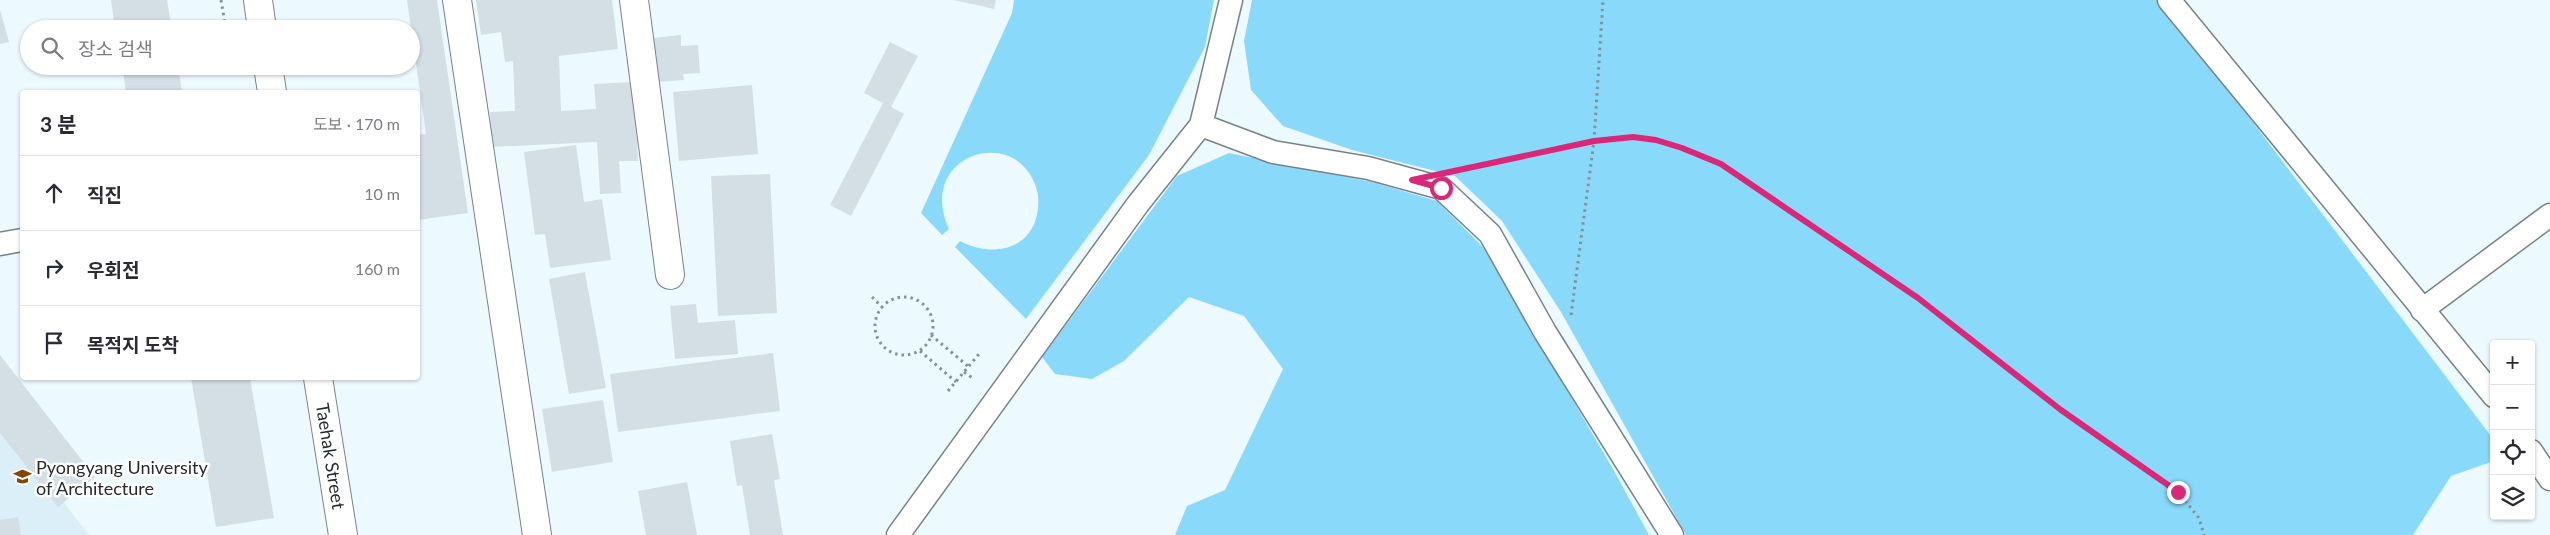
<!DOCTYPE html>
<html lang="ko">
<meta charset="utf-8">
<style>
:root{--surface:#fff;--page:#f7f7f7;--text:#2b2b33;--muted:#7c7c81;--line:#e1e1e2}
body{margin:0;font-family:Lato,"Noto Sans KR",sans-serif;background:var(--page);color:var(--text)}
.controls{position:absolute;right:15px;bottom:15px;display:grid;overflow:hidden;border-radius:5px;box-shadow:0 1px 4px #0004}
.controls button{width:45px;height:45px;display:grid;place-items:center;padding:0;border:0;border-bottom:1px solid var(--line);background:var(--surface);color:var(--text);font:25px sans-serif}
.stop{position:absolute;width:15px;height:15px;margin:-11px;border:4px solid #db2777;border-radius:50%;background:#fff}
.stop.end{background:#db2777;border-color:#fff;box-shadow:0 1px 5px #0008}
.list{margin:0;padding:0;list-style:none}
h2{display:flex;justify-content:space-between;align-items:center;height:65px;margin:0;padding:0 20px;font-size:21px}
h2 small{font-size:16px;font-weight:400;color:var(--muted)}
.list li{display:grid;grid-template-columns:32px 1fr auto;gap:15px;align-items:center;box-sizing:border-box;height:75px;padding:0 20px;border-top:1px solid var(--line)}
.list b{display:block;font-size:19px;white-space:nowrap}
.list em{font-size:16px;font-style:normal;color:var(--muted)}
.icon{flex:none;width:28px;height:28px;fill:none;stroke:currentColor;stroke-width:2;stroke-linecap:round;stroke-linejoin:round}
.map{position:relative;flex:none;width:2550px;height:535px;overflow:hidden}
.search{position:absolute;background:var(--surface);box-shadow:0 1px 4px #0004;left:20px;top:20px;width:400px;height:55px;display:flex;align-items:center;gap:12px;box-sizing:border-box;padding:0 18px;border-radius:28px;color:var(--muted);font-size:19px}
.panel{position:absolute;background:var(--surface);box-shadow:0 1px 4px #0004;left:20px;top:90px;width:400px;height:290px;border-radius:5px}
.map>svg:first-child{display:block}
.built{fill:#daeff7}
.green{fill:#89dafa}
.building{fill:#d3dfe4}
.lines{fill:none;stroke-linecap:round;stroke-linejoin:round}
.lane-casing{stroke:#788388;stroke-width:25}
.street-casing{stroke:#788388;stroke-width:30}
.primary-casing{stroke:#788388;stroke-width:30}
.path{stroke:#879093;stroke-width:3;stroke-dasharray:2.5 4;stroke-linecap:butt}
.lane{stroke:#fff;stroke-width:22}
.street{stroke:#fff;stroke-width:28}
.primary{stroke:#fff;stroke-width:28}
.route{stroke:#db2777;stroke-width:6}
.labels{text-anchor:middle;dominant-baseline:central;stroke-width:5;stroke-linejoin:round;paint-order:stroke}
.street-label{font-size:18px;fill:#262a2c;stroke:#fff}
.poi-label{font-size:18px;fill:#262a2c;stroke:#fff;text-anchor:start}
</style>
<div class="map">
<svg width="2550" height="535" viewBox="0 0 2550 535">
<rect width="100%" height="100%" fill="#ecf9fe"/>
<path class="built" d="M0 420 89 535H0Z"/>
<path class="green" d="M1014 0H1214L1205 47 1149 155 1026 319 955 247 960 241C986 255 1022 254 1035 222 1039 209 1040 197 1035 184 1011 124 916 157 949 229L942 235 921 213 1012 13Z
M1252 0H2160L2494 440V461L2451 476 2413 535H1686L1561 312 1502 221 1455 176 1352 150 1283 126 1251 90 1244 41Z
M1229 153 1372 182 1437 201 1484 248 1613 469 1649 535H1175L1187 506 1225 490 1283 369 1244 316 1189 297 1124 361 1092 379 1055 374 1042 357 1177 176Z"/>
<path class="building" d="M111 0H167L172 29H115Z
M407 0H437L468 213 418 220V135L426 134Z
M476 0H612L618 49 559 56 561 111 596 109 594 84 634 82 638 161H619L621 193 600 194 597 142 491 147 490 112 515 111 513 61 505 62 501 32 481 35Z
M954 0H996L994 9Z
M0 10 9 42 0 44Z
M681 35V46L698 45 700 73 683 74 684 80 657 82 653 38Z
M890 42 918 56 891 107 904 114 851 216 830 205 883 103 864 93Z
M122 66H178L182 92H126Z
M752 85 758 154 679 161 673 92Z
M576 145 584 202 602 199 611 260 550 268 545 234 535 235 524 152Z
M770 174 777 313 718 316 711 176Z
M585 272 606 388 569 394 549 279Z
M696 304 698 323 735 320 738 354 675 359 670 306Z
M773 353 780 411 618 432 610 374Z
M0 355 95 477 58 507 0 433Z
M191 378H250L274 518 216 527Z
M603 400 613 462 552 472 542 409Z
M772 434 780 479 774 480 783 535H750L742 485 737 486 730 441Z
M687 482 697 535H646L638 491Z
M18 517 21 535H0V520Z"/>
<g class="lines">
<defs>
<path id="lane" d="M2169 0 2494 396
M1201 125 1273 152 1368 168 1441 188 1490 234 1545 332 1672 535
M0 244 22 240
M2422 310 2550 215
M2531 451 2550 479
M898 535 1138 204 1201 125 1231 0"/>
<path id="street" d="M457 0 537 535
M634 0 670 275"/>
<path id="primary" d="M258 0 262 29
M268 66 272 92
M318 378 343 535"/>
</defs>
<use href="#lane" class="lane-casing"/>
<use href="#street" class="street-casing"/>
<use href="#primary" class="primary-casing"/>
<path class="path" d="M221 0 226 29
M1464 168 1594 141 1633 137 1656 140 1682 148 1721 164 1918 298 2061 410 2178 492 2199 518 2204 535
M872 297 883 308
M875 326a29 29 0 1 1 58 0a29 29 0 1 1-58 0Z
M1571 315 1594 141 1603 0
M931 335 969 367
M920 351 956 382
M964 372 974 379
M948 391 979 354"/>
<use href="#lane" class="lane"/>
<use href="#street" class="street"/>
<use href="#primary" class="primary"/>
</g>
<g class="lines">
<path class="route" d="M1441 188 1412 180 1594 141 1633 137 1656 140 1682 148 1721 164 1918 298 2061 410 2178 492"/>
</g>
<defs>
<symbol id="university-bare" viewBox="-9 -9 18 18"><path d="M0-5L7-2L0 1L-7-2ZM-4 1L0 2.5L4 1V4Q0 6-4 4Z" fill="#824700" stroke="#fff" stroke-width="2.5" paint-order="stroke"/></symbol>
</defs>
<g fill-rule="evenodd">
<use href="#university-bare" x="10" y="464" width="25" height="25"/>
</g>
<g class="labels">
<g class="street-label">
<text transform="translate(331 456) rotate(81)">Taehak Street</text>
</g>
<g class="poi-label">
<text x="36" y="467">Pyongyang University<tspan x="36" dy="21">of Architecture</tspan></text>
</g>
</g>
</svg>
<div class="controls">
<button>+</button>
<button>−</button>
<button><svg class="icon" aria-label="locate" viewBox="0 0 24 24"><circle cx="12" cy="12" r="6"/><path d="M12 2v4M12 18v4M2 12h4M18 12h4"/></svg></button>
<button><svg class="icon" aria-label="layers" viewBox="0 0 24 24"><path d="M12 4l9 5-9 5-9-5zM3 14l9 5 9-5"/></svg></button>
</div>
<div class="stop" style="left:1441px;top:188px"></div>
<div class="stop end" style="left:2178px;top:492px"></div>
<div class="search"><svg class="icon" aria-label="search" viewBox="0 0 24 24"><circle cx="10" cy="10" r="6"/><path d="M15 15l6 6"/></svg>장소 검색</div>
<section class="panel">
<h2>3 분<small>도보 · 170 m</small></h2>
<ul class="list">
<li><svg class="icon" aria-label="ahead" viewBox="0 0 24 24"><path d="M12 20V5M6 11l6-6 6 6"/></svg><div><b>직진</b></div><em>10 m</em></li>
<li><svg class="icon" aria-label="right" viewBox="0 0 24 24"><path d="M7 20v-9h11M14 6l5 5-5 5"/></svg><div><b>우회전</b></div><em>160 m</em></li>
<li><svg class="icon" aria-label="arrive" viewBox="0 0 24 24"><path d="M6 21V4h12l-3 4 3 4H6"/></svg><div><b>목적지 도착</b></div></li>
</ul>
</section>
</div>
